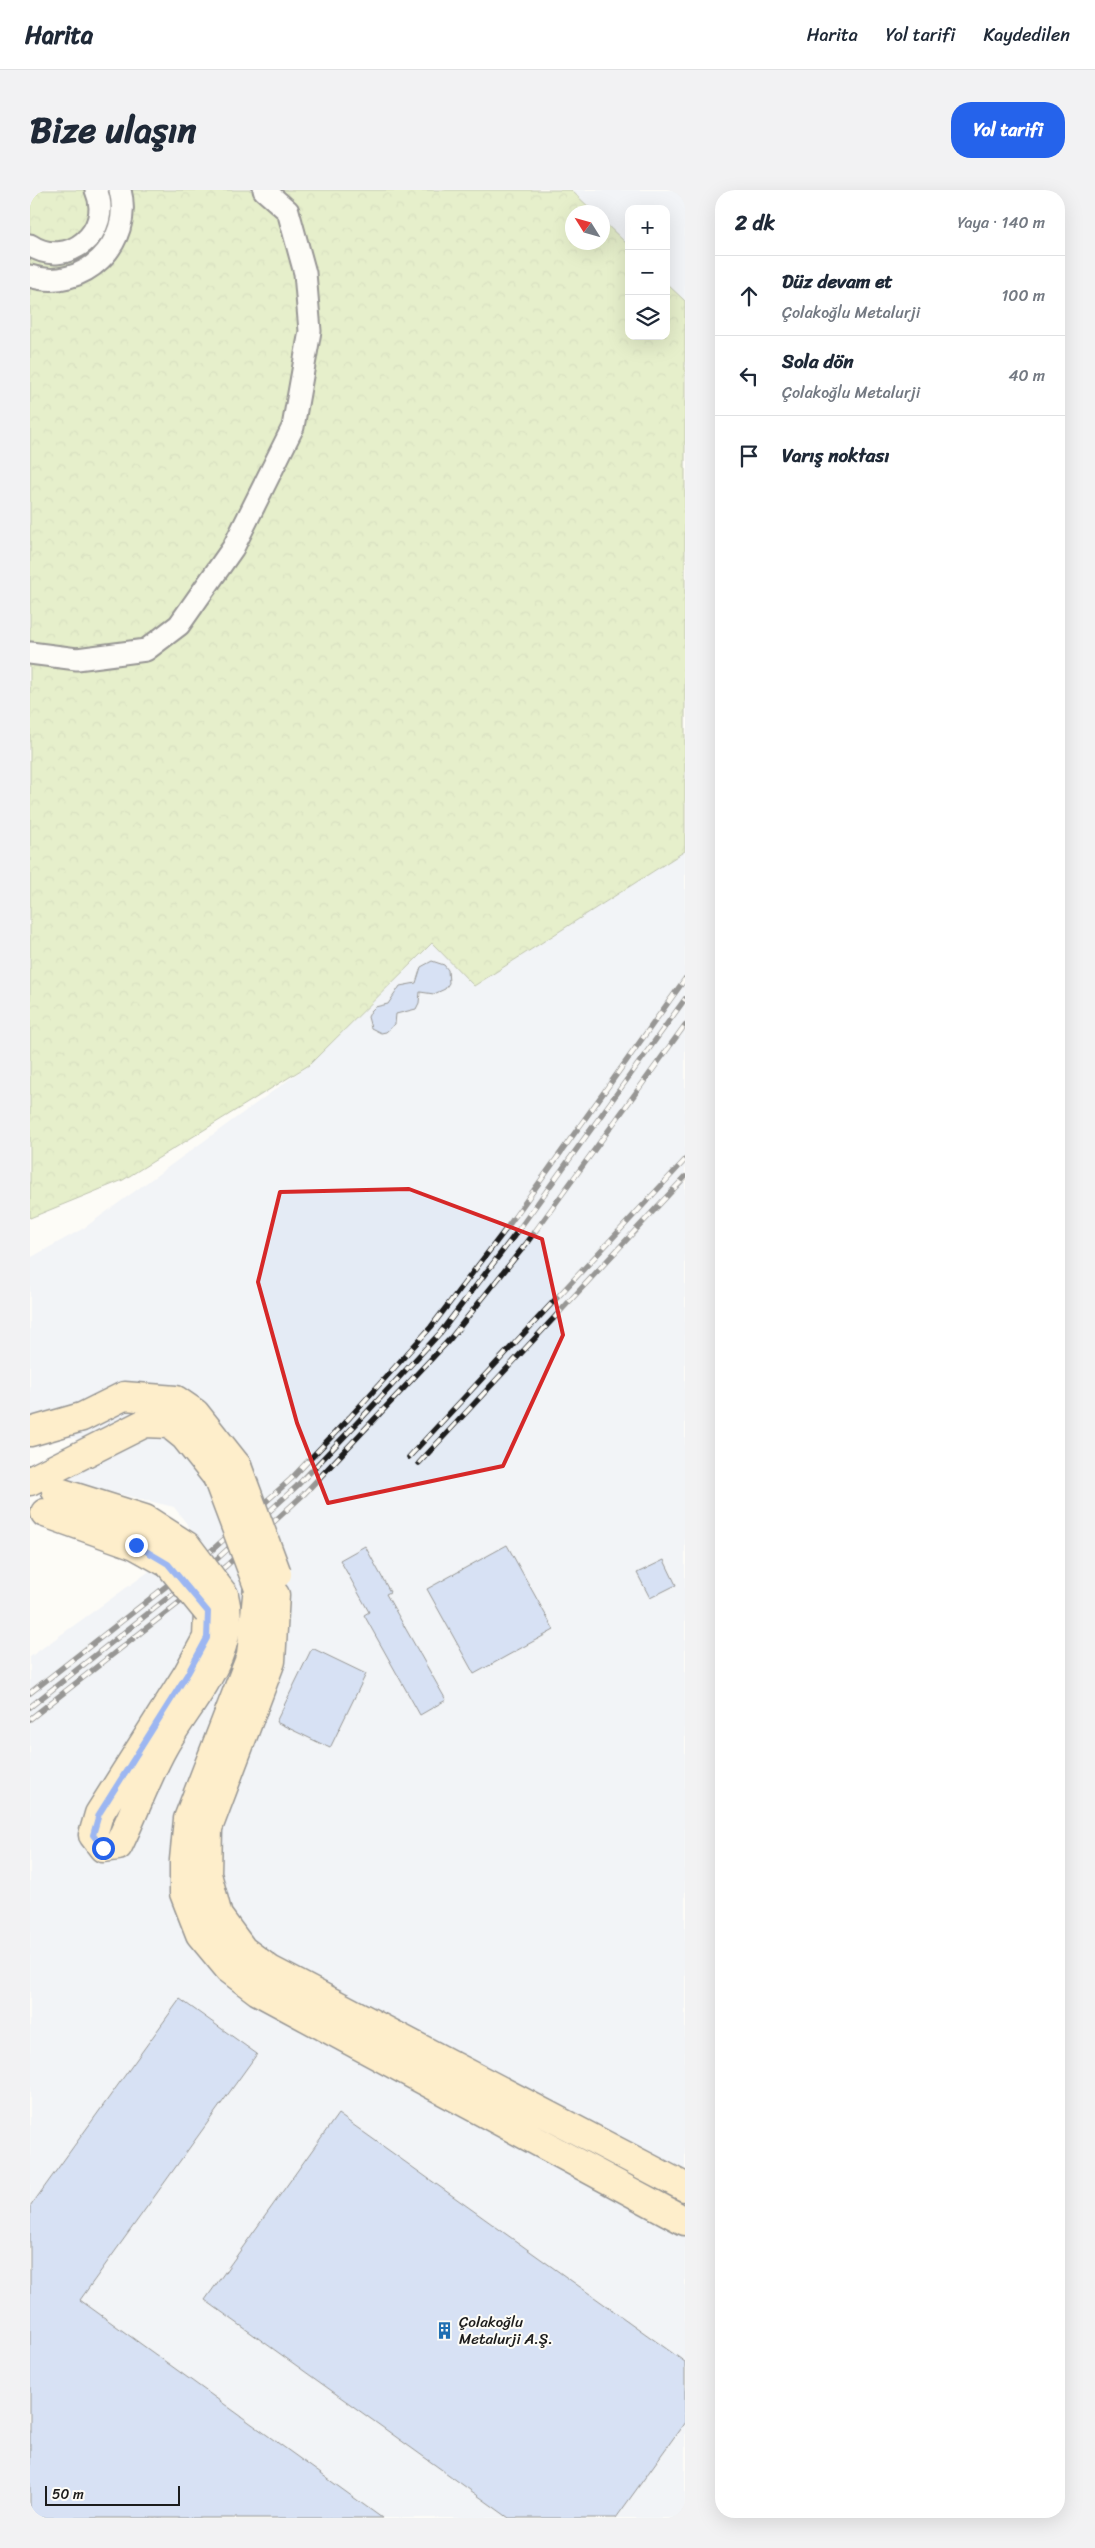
<!DOCTYPE html>
<html lang="tr">
<meta charset="utf-8">
<style>
:root{--surface:#fff;--page:#f2f2f3;--text:#1f2937;--muted:#747a83;--line:#e0e1e3;--accent:#2563eb}
body{margin:0;font-family:Sriracha,sans-serif;background:var(--page);color:var(--text)}
.controls{position:absolute;right:15px;top:15px;display:grid;overflow:hidden;border-radius:10px;box-shadow:0 5px 20px #0002}
.controls button{width:45px;height:45px;display:grid;place-items:center;padding:0;border:0;border-bottom:1px solid var(--line);background:var(--surface);color:var(--text);font:25px sans-serif}
.compass{position:absolute;left:535px;top:15px;width:45px;height:45px;border-radius:50%;background:var(--surface);box-shadow:0 5px 20px #0002;rotate:307deg}
.scale{position:absolute;left:15px;bottom:12px;width:135px;box-sizing:border-box;padding-left:5px;border:2px solid #1c1c1c;border-top:0;font-size:14px;line-height:18px;white-space:nowrap;color:#1c1c1c;-webkit-text-stroke:4px #fdfcf7;paint-order:stroke}
.stop{position:absolute;width:15px;height:15px;margin:-11px;border:4px solid #2563eb;border-radius:50%;background:#fff}
.stop.end{background:#2563eb;border-color:#fff;box-shadow:0 1px 5px #0008}
.list{margin:0;padding:0;list-style:none}
h2{display:flex;justify-content:space-between;align-items:center;height:65px;margin:0;padding:0 20px;font-size:21px}
h2 small{font-size:16px;font-weight:400;color:var(--muted)}
.list li{display:grid;grid-template-columns:32px 1fr auto;gap:15px;align-items:center;box-sizing:border-box;height:80px;padding:0 20px;border-top:1px solid var(--line)}
.list b{display:block;font-size:19px;white-space:nowrap}
.list p{margin:0;font-size:16px;white-space:nowrap;color:var(--muted)}
.list em{font-size:16px;font-style:normal;color:var(--muted)}
.icon{flex:none;width:28px;height:28px;fill:none;stroke:currentColor;stroke-width:2;stroke-linecap:round;stroke-linejoin:round}
.map{position:relative;flex:none;width:655px;height:2328px;overflow:hidden;border-radius:20px}
header{display:flex;align-items:center;gap:30px;box-sizing:border-box;height:70px;padding:0 25px;background:var(--surface);border-bottom:1px solid var(--line)}
header strong{font-size:24px}
nav{display:flex;gap:28px;margin-inline-start:auto;font-size:18px}
.intro{display:flex;align-items:center;justify-content:space-between;box-sizing:border-box;height:120px;padding:0 30px}
h1{margin:0;font-size:35px}
.button{padding:12px 22px;border-radius:20px;background:var(--accent);color:#fff;font-size:18px;font-weight:700}
main{display:flex;gap:30px;padding:0 30px}
aside{flex:1;background:var(--surface);border-radius:20px;box-shadow:0 5px 20px #0002}
.map>svg:first-child{display:block}
.built{fill:#e4ebf5}
.forest{fill:url(#forest-crowns);stroke:#727e58}
.building{fill:#a9c2ef;stroke:#1c1c1c}
.lines{fill:none;stroke-linecap:round;stroke-linejoin:round}
.minor-casing{stroke:#1c1c1c;stroke-width:25}
.major-casing{stroke:#1c1c1c;stroke-width:31}
.minor{stroke:#fdfcf7;stroke-width:21}
.major{stroke:#fedd96;stroke-width:28}
.rail-casing{stroke:#1c1c1c;stroke-width:5.5}
.rail{stroke:#fdfcf7;stroke-width:4;stroke-dasharray:11;stroke-linecap:butt}
.major-bridge-casing{stroke:#1c1c1c;stroke-width:31;stroke-linecap:butt}
.major-bridge{stroke:#fedd96;stroke-width:28}
.route{stroke:#2563eb;stroke-width:6}
.marked{fill:none;stroke:#d62828;stroke-width:4;stroke-linejoin:round}
.labels{text-anchor:middle;dominant-baseline:central;stroke-width:4;stroke-linejoin:round;paint-order:stroke}
.poi-label{font-size:15px;fill:#1c1c1c;stroke:#fdfcf7;text-anchor:start}
</style>
<header>
<strong>Harita</strong>
<nav><a>Harita</a><a>Yol tarifi</a><a>Kaydedilen</a></nav>
</header>
<div class="intro"><h1>Bize ulaşın</h1><a class="button">Yol tarifi</a></div>
<main>
<div class="map">
<svg width="655" height="2328" viewBox="0 0 655 2328">
<defs>
<pattern id="forest-crowns" width="20" height="18" patternUnits="userSpaceOnUse" patternTransform="scale(1.25)"><rect width="20" height="18" fill="#c9df94"/><path d="M2 6a3 3 0 1 1 6 0M12 15a3 3 0 1 1 6 0" fill="none" stroke="#acbf7f"/></pattern>
</defs>
<rect width="100%" height="100%" fill="#fdfcf7"/>
<filter id="ink" filterUnits="userSpaceOnUse"><feTurbulence type="fractalNoise" baseFrequency=".02" numOctaves="2"/><feDisplacementMap in="SourceGraphic" scale="10" xChannelSelector="R" yChannelSelector="G"/><feConvolveMatrix kernelMatrix="1 2 1 2 8 2 1 2 1" color-interpolation-filters="sRGB"/></filter>
<g filter="url(#ink)">
<path class="built" d="M541 0H655V111L636 93V19H599V56L573 31 572 22H564Z
M655 661V2328H0V1467L128 1375 172 1354 144 1317 27 1289 51 1250 0 1238V1068L54 1038 279 875 403 753 445 796Z"/>
<path class="forest" d="M0 0H541L564 22H542V52H572L573 31 599 56V146H636V93L655 111V661L444 796 402 753 279 875 93 990 0 1028Z"/>
<path class="building" d="M402 771 414 775 418 780 419 793 415 799 404 804 390 802 389 813 386 819 366 824 365 834 356 842 351 843 341 838 338 827 341 821 345 817 358 814 370 796 386 793 391 777Z
M477 1355 524 1440 444 1484 397 1399Z
M335 1356 360 1402 356 1404 416 1510 390 1525 334 1425 339 1422 310 1370Z
M634 1370 646 1395 620 1408 607 1383Z
M282 1458 336 1484 300 1558 246 1532Z
M150 1809 227 1864 50 2110 352 2328H0V2017Z
M308 1924 655 2172V2232L586 2328H479L175 2110Z"/>
<g class="lines">
<defs>
<path id="minor" d="M0 55C37 80 84 41 66 0
M0 86C53 103 104 53 90 0
M0 463 47 469 116 460 149 435 203 358 263 237 280 141 275 83 258 21 234 0"/>
<path id="major" d="M0 1242 52 1227 94 1206 146 1210 165 1223 207 1276
M0 1291 115 1233 139 1234 155 1247 187 1287
M26 1301 115 1329 157 1356
M15 1323 105 1355 139 1374
M228 1396 221 1466 158 1629 154 1670V1703L170 1744 199 1779 228 1801 655 2031
M245 1405 241 1471 178 1638 177 1684 188 1726 213 1760 240 1780 655 1997
M178 1422 177 1448 158 1483 69 1624 63 1645 73 1658 88 1656C104 1624 116 1588 134 1556 160 1509 209 1463 194 1405"/>
</defs>
<use href="#minor" class="minor-casing"/>
<use href="#major" class="major-casing"/>
<use href="#minor" class="minor"/>
<use href="#major" class="major"/>
<defs>
<path id="rail" d="M379 1267 655 970
M389 1273 655 987
M0 1503 181 1361 261 1289 320 1227 401 1137 476 1039 655 789
M0 1517 188 1368 267 1296 327 1233 410 1143 484 1046 655 809
M0 1529 196 1376 274 1304 420 1149 496 1054 655 835"/>
</defs>
<use href="#rail" class="rail-casing"/>
<use href="#rail" class="rail"/>
<defs>
<path id="major-bridge" d="M207 1276 247 1384
M187 1287 228 1396
M157 1356 194 1405
M139 1374 178 1422"/>
</defs>
<use href="#major-bridge" class="major-bridge-casing"/>
<use href="#major-bridge" class="major-bridge"/>
</g>
</g>
<g class="lines" filter="url(#ink)">
<path class="route" d="M73 1658 63 1645 69 1624 158 1483 177 1448 178 1422 138 1374 106 1355"/>
</g>
<path d="M0 0H655V2328H0ZM379 999 512 1049 533 1145 473 1276 298 1313 267 1233 228 1092 250 1002Z" fill="#fdfcf7" fill-opacity=".55" fill-rule="evenodd"/>
<path class="marked" d="M379 999 512 1049 533 1145 473 1276 298 1313 267 1233 228 1092 250 1002Z"/>
<defs>
<symbol id="building-bare" viewBox="-9 -9 18 18"><path d="M-4-6H4V6H1V3H-1V6H-4ZM-2.5-4.3h1.7v1.8h-1.7ZM.8-4.3h1.7v1.8H.8ZM-2.5-1h1.7V.8h-1.7ZM.8-1h1.7V.8H.8Z" fill="#1f6fb2" stroke="#fdfcf7" stroke-width="2.5" paint-order="stroke"/></symbol>
</defs>
<g fill-rule="evenodd">
<use href="#building-bare" x="402" y="2128" width="25" height="25"/>
</g>
<g class="labels">
<g class="poi-label">
<text x="429" y="2132">Çolakoğlu<tspan x="429" dy="17">Metalurji A.Ş.</tspan></text>
</g>
</g>
</svg>
<div class="controls">
<button>+</button>
<button>−</button>
<button><svg class="icon" aria-label="layers" viewBox="0 0 24 24"><path d="M12 4l9 5-9 5-9-5zM3 14l9 5 9-5"/></svg></button>
</div>
<svg class="compass" viewBox="-18 -18 36 36"><path d="M0-13l5 13h-10z" fill="#e53935"/><path d="M0 13l5-13h-10z" fill="#747a83"/></svg>
<div class="scale">50 m</div>
<div class="stop" style="left:73px;top:1658px"></div>
<div class="stop end" style="left:106px;top:1355px"></div>
</div>
<aside>
<h2>2 dk<small>Yaya · 140 m</small></h2>
<ul class="list">
<li><svg class="icon" aria-label="ahead" viewBox="0 0 24 24"><path d="M12 20V5M6 11l6-6 6 6"/></svg><div><b>Düz devam et</b><p>Çolakoğlu Metalurji</p></div><em>100 m</em></li>
<li><svg class="icon" aria-label="left" viewBox="0 0 24 24"><path d="M17 20v-9H6M10 6l-5 5 5 5"/></svg><div><b>Sola dön</b><p>Çolakoğlu Metalurji</p></div><em>40 m</em></li>
<li><svg class="icon" aria-label="arrive" viewBox="0 0 24 24"><path d="M6 21V4h12l-3 4 3 4H6"/></svg><div><b>Varış noktası</b></div></li>
</ul>
</aside>
</main>
